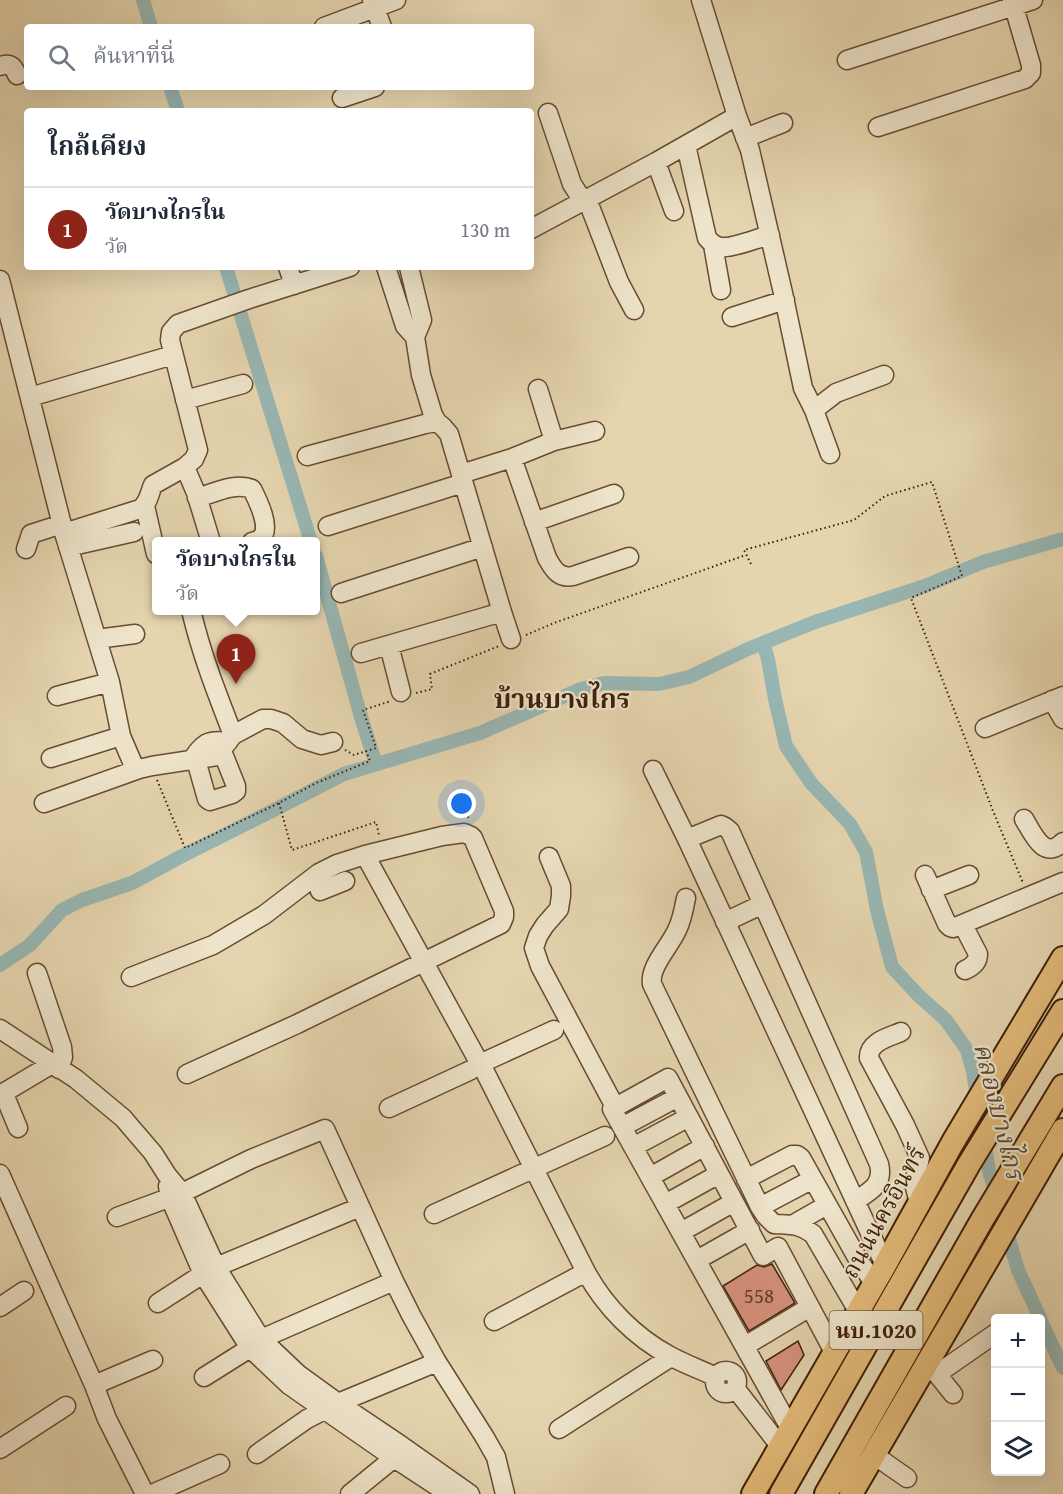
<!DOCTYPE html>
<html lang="th">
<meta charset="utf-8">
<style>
:root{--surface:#fff;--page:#f6f6f7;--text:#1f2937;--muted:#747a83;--line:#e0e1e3;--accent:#8f2418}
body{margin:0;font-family:"Gentium Book Plus","Noto Serif Thai",serif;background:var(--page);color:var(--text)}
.controls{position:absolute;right:18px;bottom:18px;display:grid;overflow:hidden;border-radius:6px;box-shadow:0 6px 24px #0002}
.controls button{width:54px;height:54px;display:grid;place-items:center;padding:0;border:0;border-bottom:2px solid var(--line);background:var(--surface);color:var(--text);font:30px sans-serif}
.you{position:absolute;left:462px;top:804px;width:21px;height:21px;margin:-15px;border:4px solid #fff;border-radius:50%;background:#1a73e8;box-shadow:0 0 0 9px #1a73e833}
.badge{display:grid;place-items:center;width:39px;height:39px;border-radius:50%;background:var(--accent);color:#fff;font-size:20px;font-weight:700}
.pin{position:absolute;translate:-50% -50px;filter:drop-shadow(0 2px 3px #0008)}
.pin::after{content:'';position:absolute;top:32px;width:21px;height:18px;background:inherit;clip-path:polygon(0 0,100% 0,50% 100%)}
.popup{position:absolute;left:152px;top:537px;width:168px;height:78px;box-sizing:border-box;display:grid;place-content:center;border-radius:6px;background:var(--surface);filter:drop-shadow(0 2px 4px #0005);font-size:20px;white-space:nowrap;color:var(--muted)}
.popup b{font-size:22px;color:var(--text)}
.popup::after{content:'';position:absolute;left:50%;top:100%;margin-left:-12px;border:12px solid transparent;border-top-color:var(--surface)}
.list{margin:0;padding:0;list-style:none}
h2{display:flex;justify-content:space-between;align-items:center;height:78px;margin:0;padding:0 24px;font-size:26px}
h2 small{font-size:20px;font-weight:400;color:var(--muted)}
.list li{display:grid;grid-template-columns:39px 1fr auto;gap:18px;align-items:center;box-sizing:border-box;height:84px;padding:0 24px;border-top:2px solid var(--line)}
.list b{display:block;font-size:22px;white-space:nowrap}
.list p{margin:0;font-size:20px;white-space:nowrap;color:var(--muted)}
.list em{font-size:20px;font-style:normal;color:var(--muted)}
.icon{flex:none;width:33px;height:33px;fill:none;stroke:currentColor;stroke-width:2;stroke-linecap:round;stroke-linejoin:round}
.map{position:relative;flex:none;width:1063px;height:1494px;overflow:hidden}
.search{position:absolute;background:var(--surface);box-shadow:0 6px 24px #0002;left:24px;top:24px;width:510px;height:66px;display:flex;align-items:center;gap:15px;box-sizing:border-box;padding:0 21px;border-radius:6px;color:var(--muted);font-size:22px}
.panel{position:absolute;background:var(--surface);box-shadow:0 6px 24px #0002;left:24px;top:108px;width:510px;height:162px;border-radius:6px}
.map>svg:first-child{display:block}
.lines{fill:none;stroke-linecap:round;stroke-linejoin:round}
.canal{stroke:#98b7b4;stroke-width:14}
.building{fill:#d7927e;stroke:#3d1e07;stroke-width:1.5}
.minor-casing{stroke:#674c31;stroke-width:21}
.major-casing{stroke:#3d1e07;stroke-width:26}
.path{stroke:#3d1e07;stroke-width:2;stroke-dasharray:1.5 3;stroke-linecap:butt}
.minor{stroke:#eee4cb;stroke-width:18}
.major{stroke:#e2ba78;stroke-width:22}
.labels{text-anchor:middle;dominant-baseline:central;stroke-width:4.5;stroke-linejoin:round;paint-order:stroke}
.number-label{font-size:21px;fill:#643b25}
.shield{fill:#eee4cb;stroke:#725942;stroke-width:1.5}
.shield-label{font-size:22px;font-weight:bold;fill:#3d1e07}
.street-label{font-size:24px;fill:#3d1e07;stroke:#eee4cb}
.water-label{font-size:26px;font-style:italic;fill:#584c3b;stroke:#eee4cb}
.quarter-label{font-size:27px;font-weight:bold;fill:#3d1e07;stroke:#eee4cb}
</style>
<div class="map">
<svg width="1063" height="1494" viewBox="0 0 1063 1494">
<rect width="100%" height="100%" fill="#e5d5af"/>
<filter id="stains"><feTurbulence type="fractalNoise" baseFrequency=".00333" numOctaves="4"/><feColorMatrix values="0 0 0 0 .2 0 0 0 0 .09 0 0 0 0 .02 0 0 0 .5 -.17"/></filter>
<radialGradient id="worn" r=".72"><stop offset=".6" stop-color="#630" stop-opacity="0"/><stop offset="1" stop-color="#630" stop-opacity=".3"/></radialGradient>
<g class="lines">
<path class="canal" d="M143 0 151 27
M170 87 178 111
M226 267 311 542
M316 556 361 717 376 764
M763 643 768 659 775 699 786 746 811 783 850 824 866 852 877 910 892 967 919 996 946 1020 967 1050 973 1072 989 1171 1018 1270 1040 1318
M0 965 30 945 62 910 82 900 132 883 182 856 270 812 344 774 480 733 581 689 604 683 659 684 689 677 748 649 815 622 925 586 983 562 1063 539
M1040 1319 1063 1368"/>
</g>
<path class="building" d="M772 1264 795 1303 749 1331 723 1286 757 1265 764 1267Z
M798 1341 804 1355 781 1390 766 1361Z"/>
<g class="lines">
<defs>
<path id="minor" d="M372 0 382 27
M701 0 737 116 750 150 783 293 803 388 814 410 830 454
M324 27 396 0
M847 60 1033 0
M0 66C10 63 13 65 17 75
M342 98 375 87
M548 113 572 184 583 201
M878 127 1025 79 1031 73V65L1012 0
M745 138 783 123
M686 145 707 238C712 244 718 248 725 247 736 247 758 238 770 235
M656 162 674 211
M587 199 619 282 634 310
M531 229 656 162 737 116
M713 245 721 290
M288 267 294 285
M386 267 405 326 415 337
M0 280 64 533 110 682 121 736 133 764 139 769
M732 317 785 300
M538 389 554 441
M30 397 173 355
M185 400 243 384
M814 410 836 393 884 375
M307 456 425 424 437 422
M512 458 547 558C553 569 559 579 573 576L629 557
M185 467 196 493 211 542
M461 474 512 458 554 441 595 431
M197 498C214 493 235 482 252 489 257 499 272 528 261 538 260 540 254 541 252 542
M145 506 156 554
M534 522 614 494
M328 526 463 483
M64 533 140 509C149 503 149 494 153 485L185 467 194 459 198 450 170 340 171 332 178 324 249 299 350 267
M68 547 134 532
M26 549 31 534 62 524
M341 593 483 547
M191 610C201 653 217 694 233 735
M502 612 511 639
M97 639 135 634
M389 645 401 692
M361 653 502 612 449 434 443 427 437 422 433 415 421 375 415 337 422 320 409 267
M57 696 110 682
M1052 700 1063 719
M985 728 1063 696
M51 758 121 736
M196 760 207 799 210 801 232 794 236 791V786L222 751
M191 761C203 744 206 739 228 742
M653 770 687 839
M44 803 139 769 152 766 217 756 233 735 263 719H271L283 723 302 739 321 745 333 742
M1024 819C1033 834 1044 861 1063 842
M365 855 476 1057
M549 857 561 886V896L559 909 545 925 538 936 534 948 540 966 615 1107
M925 875 947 924 950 927 953 928 1063 882
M931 890 969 875
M320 891 345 881
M686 898C684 909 682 920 677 930 670 946 649 967 652 984L760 1207 766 1216 774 1224C790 1225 800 1224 813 1234L858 1311
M725 922 763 904
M963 925 978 954C978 962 972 967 965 970
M37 973 62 1047 63 1057 59 1069
M131 977 213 945 264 915 319 873 337 864 365 855 442 836 464 833 471 836 473 838 504 911V917L501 924 297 1024 187 1074
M0 1029 76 1079 123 1118 153 1153 167 1175 182 1193 216 1267 261 1339 298 1374 338 1403 402 1446 470 1494
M901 1032C889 1037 868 1042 869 1058L905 1125 920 1158 915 1178V1187L919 1203
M486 1061 554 1030
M485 1072 586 1272C605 1307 635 1337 670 1356 685 1364 701 1370 716 1377
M389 1108 471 1070
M622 1127 678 1097
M18 1128 4 1094 5 1092 52 1064
M633 1147 689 1117
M0 1174 94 1385 107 1419 145 1494
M650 1177 705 1146
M746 1179 792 1155H797L801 1158 859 1261 874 1283
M168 1186 170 1198 203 1274 250 1348 289 1385 394 1458 449 1494
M855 1201C871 1191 884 1184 879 1164L730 831 725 827 721 825 687 839 885 1265
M665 1204 719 1174
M760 1207 813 1179
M434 1214 605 1136
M117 1217 182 1193 251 1159 325 1129 394 1281 411 1315 437 1362 484 1436 496 1457 505 1494
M792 1225 827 1205
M681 1232 734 1202
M697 1260 750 1230
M158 1303 203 1274 216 1267 360 1207
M0 1307 24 1291
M494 1321 586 1272
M745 1346 810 1307
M929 1369 937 1374 953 1394
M715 1382a11 11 0 1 1 22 0a11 11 0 1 1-22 0Z
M937 1374 996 1333
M204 1377 250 1348 261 1339 394 1281
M94 1385 153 1360
M735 1388 780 1446
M790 1428 612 1109 668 1078 763 1256 778 1247 834 1352
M559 1429 671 1357
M0 1449 66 1406
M257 1454 307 1419 338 1403 437 1362
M874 1455 907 1478
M152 1494 220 1464
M350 1494 394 1458 400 1449"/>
<path id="major" d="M753 1494 885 1265 953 1142 1063 958
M781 1494 969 1164 1063 1011
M826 1494 982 1220 1063 1086
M851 1494 1063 1130"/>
</defs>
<use href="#minor" class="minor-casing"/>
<use href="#major" class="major-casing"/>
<path class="path" d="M751 564 744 550 854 520 885 496 932 482 962 576 911 598 993 811 1023 883
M526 635 554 623 746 555
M416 693 432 689 430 674 499 646
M345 750 354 755 376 748 363 710 391 701
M157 780 185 848 279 803 316 783 370 761 366 751
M279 803 292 850 376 822 379 835
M460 817 467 815 469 819"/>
<use href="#minor" class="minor"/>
<use href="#major" class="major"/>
</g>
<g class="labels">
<g class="number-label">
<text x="759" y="1295">558</text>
</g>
<rect class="shield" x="829.5" y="1311" width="93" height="38" rx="4.5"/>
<g class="shield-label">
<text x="876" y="1330">นบ.1020</text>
</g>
<g class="street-label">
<text transform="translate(883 1212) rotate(-61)">ถนนนครอินทร์</text>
</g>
<g class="water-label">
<text transform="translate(1000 1111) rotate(76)">คลองบางไกร</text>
</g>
<g class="quarter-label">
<text x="562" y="698">บ้านบางไกร</text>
</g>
</g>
<rect width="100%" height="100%" filter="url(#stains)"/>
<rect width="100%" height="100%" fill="url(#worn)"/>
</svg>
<div class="controls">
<button>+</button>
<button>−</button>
<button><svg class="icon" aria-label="layers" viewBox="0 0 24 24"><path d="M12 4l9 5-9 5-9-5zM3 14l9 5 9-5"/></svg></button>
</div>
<div class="you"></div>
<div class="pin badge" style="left:236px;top:684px">1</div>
<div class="popup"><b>วัดบางไกรใน</b>วัด</div>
<div class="search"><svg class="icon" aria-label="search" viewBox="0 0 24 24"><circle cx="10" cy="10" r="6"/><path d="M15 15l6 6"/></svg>ค้นหาที่นี่</div>
<section class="panel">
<h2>ใกล้เคียง<small></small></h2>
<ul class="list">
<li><span class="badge">1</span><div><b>วัดบางไกรใน</b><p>วัด</p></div><em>130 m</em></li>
</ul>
</section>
</div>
